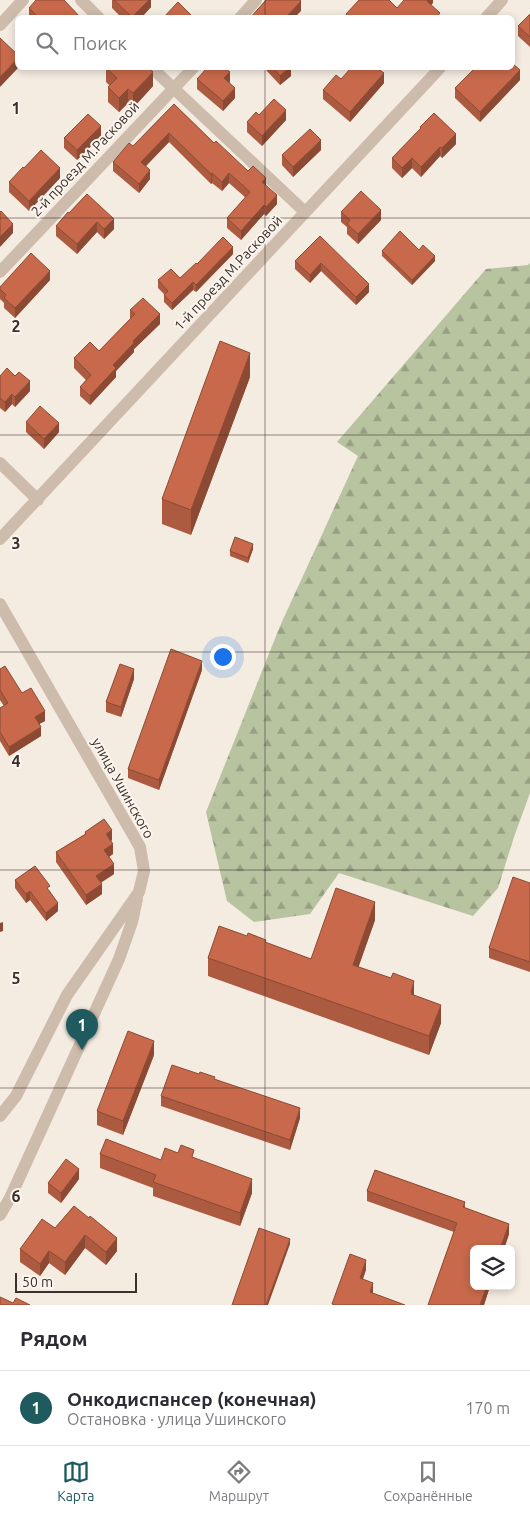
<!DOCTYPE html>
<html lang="ru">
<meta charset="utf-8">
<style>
:root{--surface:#fff;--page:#f7f7f7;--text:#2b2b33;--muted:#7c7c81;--line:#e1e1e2;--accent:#1f5a5e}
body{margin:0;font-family:Ubuntu,sans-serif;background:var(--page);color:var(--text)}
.controls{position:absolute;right:15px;bottom:15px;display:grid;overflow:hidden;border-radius:8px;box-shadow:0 2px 8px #0003}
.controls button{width:45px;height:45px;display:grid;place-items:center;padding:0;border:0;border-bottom:1px solid var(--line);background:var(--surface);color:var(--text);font:25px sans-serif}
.scale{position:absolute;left:15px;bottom:12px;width:122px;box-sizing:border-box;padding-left:5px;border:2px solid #3b302b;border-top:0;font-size:14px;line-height:18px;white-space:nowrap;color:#3b302b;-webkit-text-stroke:4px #fbf5ee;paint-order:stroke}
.you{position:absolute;left:222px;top:656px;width:18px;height:18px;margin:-12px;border:4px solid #fff;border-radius:50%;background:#1a73e8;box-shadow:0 0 0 8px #1a73e833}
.badge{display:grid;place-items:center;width:32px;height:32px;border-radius:50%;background:var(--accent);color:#fff;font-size:16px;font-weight:700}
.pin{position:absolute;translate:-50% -41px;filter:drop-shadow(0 1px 2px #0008)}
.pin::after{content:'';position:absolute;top:26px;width:18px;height:15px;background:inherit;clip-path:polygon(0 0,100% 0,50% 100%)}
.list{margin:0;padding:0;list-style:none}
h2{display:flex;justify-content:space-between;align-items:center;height:65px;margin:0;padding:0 20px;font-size:21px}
h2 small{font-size:16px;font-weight:400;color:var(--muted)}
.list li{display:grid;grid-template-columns:32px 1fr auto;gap:15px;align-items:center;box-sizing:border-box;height:75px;padding:0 20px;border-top:1px solid var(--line)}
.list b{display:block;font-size:19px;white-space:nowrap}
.list p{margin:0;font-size:16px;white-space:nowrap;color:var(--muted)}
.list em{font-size:16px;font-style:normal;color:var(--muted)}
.icon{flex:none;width:28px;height:28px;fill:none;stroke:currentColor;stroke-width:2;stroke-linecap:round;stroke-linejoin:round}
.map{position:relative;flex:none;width:530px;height:1305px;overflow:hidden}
.search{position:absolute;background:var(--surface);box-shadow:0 2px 8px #0003;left:15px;right:15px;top:15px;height:55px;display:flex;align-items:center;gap:12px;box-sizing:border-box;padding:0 18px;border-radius:8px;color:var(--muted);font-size:19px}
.sheet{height:140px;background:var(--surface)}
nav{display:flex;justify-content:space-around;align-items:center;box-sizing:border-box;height:70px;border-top:1px solid var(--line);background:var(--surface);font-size:14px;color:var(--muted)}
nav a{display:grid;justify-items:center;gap:2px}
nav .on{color:var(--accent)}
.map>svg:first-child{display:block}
.forest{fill:url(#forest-firs)}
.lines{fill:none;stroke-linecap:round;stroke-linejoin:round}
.minor{stroke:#cdbbac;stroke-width:12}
.wall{fill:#ac5a40}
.shaded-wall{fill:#8c4a34}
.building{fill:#c8694b;stroke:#8c4a34}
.grid{fill:none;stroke:#3b302b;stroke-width:1;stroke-opacity:0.55}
.labels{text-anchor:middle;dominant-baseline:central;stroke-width:4;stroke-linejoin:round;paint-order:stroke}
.street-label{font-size:14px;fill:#3b302b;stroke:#fbf5ee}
.grid-label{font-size:16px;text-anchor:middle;font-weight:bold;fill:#3b302b;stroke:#fbf5ee;stroke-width:4;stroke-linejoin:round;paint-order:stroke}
</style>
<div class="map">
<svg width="530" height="1305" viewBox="0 0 530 1305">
<defs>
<pattern id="forest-firs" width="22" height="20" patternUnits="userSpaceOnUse" patternTransform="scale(1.25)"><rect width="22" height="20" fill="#b8c4a0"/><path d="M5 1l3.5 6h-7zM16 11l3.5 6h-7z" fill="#97a083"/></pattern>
</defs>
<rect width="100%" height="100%" fill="#f4ebe1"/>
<path class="forest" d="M530 263V793L514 837 498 888 473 916 339 873 310 914 254 922 227 901 206 812 280 626 358 456 337 442 486 269 528 265Z"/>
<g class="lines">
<path class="minor" d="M81 0 99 18
M240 18 256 0
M486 18 502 0
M0 25 23 0
M152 68 305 212
M0 272 193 68
M0 463 38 500
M0 539 440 68
M0 604 140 847 144 871 139 892 67 995 16 1096 0 1116
M0 1215 10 1198 119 959 132 922 137 899"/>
</g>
<path class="wall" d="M112 0H151V7L141 18H122L112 8Z
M29 8 81 18 29 17Z
M530 14V47L518 36V26Z
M106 68 153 86 133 108 128 103 119 112 108 102V87L110 86 106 82Z
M266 68H291V76L280 85 266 70Z
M197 79 230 82 229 83 235 98 223 111 197 89Z
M341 79 384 83 350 122 323 99V90Z
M520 80 480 122 455 98V88Z
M174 104 214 143 248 171 266 185 277 204 266 216 264 214 241 240 227 228V218L246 198 229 183 222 191 212 183 211 184 169 142 146 166 150 179 139 193 113 171V162L133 146Z
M259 115 286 120 262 146 247 132V122Z
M420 127 456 144 442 158 440 156 421 177 412 168 402 178 392 168V158L420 130Z
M101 136 77 160 64 148V138Z
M321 150 293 177 282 165V155Z
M24 168 60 178 29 211 9 192V182Z
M87 194 114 229 104 239 97 232 77 254 56 236V226L69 213Z
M341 212 381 220 358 244 347 234V227L341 222Z
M320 236 369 292 356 305 321 271 310 283 295 269V261Z
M419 250 435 261 412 285 382 256V251Z
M233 254 196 292 193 290 172 310 164 302V294L158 288V280L180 278 197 264Z
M50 280 15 318 4 308V303L0 299V287Z
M130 310 160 324 134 349V352L116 371V377L90 405 80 396V387L86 380 74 368V358L99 351 130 319Z
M0 376 30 391 15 407 12 404 5 412 0 408Z
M250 377 191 535 162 524V499Z
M26 422 59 432 44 449 26 432Z
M253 549 248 563 230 556V551Z
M0 669 22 693 45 721 39 724 41 736 9 756 0 741V708L4 706 0 700Z
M202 670 159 790 128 778V769Z
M134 679 121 717 106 712V702Z
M85 832 112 840 111 841 113 854 109 857 114 874 100 883 102 894 86 905 56 862V852L85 834Z
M15 880 50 891 58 911 46 921 30 900 26 903 15 888Z
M530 883V972L489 958V948Z
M375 920 358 967 414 995 441 1023 429 1055 208 976V958L266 943 311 959Z
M154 1055 123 1135 97 1125V1111Z
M215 1079 300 1118 290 1150 161 1106V1096Z
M100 1154 161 1160 194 1158 252 1193 240 1226 153 1196V1188L100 1168Z
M375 1170 465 1202V1208L509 1224V1234L504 1249H474V1286H490L484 1305H428L454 1232 367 1201V1191Z
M79 1179 61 1203 48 1193V1183Z
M74 1206 117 1251 106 1265 85 1248 65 1275 49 1263 40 1276 20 1262V1249L55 1228Z"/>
<path class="shaded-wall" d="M149 0H151V7L141 18H132Z
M428 0H433V3L427 10V1Z
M301 1V11L294 18H285Z
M18 58V68L0 87V77Z
M289 68H291V76L280 85V76Z
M520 70V80L480 122V112Z
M153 72V86L133 108V93Z
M230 72V82L224 88V78Z
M384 73V83L350 122V112Z
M235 88V98L223 111V101Z
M128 89V103L119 112V98Z
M286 110V120L262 146V136Z
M101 126V136L77 160V150Z
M169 133V142L141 171V162Z
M456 134V144L442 158V148Z
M321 140V150L293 177V167Z
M440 147V156L421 177V167Z
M412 158V168L402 178V168Z
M60 168V178L29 211V201Z
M150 170V179L139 193V184Z
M212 173V183L211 184V174Z
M229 173V183L222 191V182Z
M266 178V187L262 182Z
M277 195V204L266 216V207Z
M264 205V214L241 240V231Z
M381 210V220L358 244V234Z
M114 219V229L104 239V229Z
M97 222V232L77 254V244Z
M13 224V233L0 247V237Z
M233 247V254L196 292V285Z
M435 256V261L412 285V280Z
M321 263V271L310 283V275Z
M50 271V280L15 318V308Z
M193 282V290L172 310V303Z
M369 284V292L356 305V297Z
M160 314V324L134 349V352L116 371V377L90 405V396L113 365 133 341Z
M250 353V377L191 535V510Z
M30 381V391L15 407V397Z
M12 394V404L5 412V402Z
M59 423V432L44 449V439Z
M253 544V549L248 563V558Z
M202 661V670L159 790V780Z
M134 669V679L121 717V707Z
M45 711V721L35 726V717Z
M41 727V736L9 756V747Z
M112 830V840L106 844V834Z
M113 844V854L104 860V850Z
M114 864V874L96 886V876Z
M102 884V894L86 905V895Z
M30 891V900L26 903V894Z
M375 902V920L353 983V965Z
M58 903V911L46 921V913Z
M3 922V931L0 932V923Z
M414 981V999L411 992Z
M441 1005V1023L429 1055V1036Z
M154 1041V1055L123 1135V1121Z
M300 1108V1118L290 1150V1140Z
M79 1169V1179L61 1203V1193Z
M252 1179V1193L240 1226V1213Z
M509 1224V1234L504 1249H500Z
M85 1235V1248L65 1275V1262Z
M117 1238V1251L106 1265V1252Z
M290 1239V1244L268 1305H266Z
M49 1251V1263L40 1276V1264Z
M366 1260V1270L360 1288V1278Z
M373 1283V1293L370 1302V1292Z
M487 1286H490L484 1305H480Z"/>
<path class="building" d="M36 0H64L81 18H55L53 16 52 18H39L29 8Z
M114 0H149L132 17Z
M266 0H300L301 1 285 18H250Z
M359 0H389L397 8 404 0H428L427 1 440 13 436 18H349L346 14Z
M178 2 194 18H163Z
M530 14V37L518 26Z
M0 38 18 55V58L0 77Z
M512 63 520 70 480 112 455 88 475 68H512Z
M106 68H149L153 72 133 93 128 89 119 98 108 87 117 78Z
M207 68H225L230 72 224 78 235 88 223 101 197 79Z
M273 68H289L280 76Z
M351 68H377L384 73 350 112 323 90 336 75 341 79Z
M274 99 286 110 262 136 247 122 256 112 259 115Z
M174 104 214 143 216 141 248 171 253 166 266 178 262 182 277 195 266 207 264 205 241 231 227 218 250 192 229 173 222 182 212 173 211 174 169 133 141 162 150 170 139 184 113 162 129 143 133 146Z
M434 113 456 134 442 148 440 147 421 167 412 158 402 168 392 158 421 128 420 127Z
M88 114 101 126 77 150 64 138Z
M310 129 321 140 293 167 282 155Z
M41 150 60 168 29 201 9 182 23 167 24 168Z
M361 191 381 210 358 234 347 224 350 220 341 212Z
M87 194 114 219 104 229 97 222 77 244 56 226 68 212 69 213Z
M1 211 13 224 0 237V212Z
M400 231 419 250 423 245 435 256 412 280 382 251Z
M320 236 369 284 356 297 321 263 310 275 295 261Z
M223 237 233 247 196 285 193 282 172 303 164 295 168 291 158 280 171 269 180 278 196 263 197 264Z
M31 253 50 271 15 308 4 298 6 295 0 289V287Z
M143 298 160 314 133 341 134 343 113 365 116 368 90 396 80 387 91 375 74 358 90 342 99 351 135 314 130 310Z
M220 341 250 353 191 510 162 499Z
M7 368 15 376 19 372 30 381 15 397 12 394 5 402 0 398V376Z
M40 406 59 423 44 439 26 422Z
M235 537 253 544 248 558 230 551Z
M171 649 202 661 159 780 128 769Z
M120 664 134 669 121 707 106 702Z
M5 666 22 693 31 688 45 711 35 717 41 727 9 747 0 732V708L8 703 0 690V669Z
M104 819 112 830 106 834 113 844 104 850 114 864 96 876 102 884 86 895 56 852 86 834 85 832Z
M35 866 50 886 47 888 58 903 46 913 30 891 26 894 15 880Z
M513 877 530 883V962L489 948Z
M336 888 375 902 353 965 391 978 393 973 414 981 411 992H412L411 994 441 1005 429 1036 208 958 219 926 247 936 248 933 266 940 265 942 311 959Z
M128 1031 154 1041 123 1121 97 1111Z
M172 1065 199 1074 200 1072 215 1077 214 1079 300 1108 290 1140 161 1096Z
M106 1139 161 1160 165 1148 178 1153 181 1145 194 1150 192 1157 252 1179 240 1213 153 1182 156 1175 100 1154Z
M66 1159 79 1169 61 1193 48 1183Z
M375 1170 465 1202 463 1207 509 1224 500 1249H474V1286H487L480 1305H428L457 1223 367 1191Z
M74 1206 89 1218 90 1216 117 1238 106 1252 85 1235 65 1262 49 1251 40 1264 20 1249 42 1219 55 1228Z
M259 1228 290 1239 266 1305H232Z
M350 1254 366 1260 360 1278 373 1283 370 1292 405 1305H335L332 1304Z
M0 1297 13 1303 16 1298 30 1305H0Z"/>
<path class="grid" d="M265 0V18M265 68V1305M0 218H530M0 435H530M0 652H530M0 870H530M0 1088H530"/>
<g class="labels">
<g class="street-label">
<text transform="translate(85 159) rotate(-47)">2-й проезд М.Расковой</text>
<text transform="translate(228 273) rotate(-47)">1-й проезд М.Расковой</text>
<text transform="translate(123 788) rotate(61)">улица Ушинского</text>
</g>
</g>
<g class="grid-label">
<text x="16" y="114">1</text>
<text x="16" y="332">2</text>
<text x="16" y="549">3</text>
<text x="16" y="767">4</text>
<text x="16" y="984">5</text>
<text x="16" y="1202">6</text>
</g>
</svg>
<div class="controls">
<button><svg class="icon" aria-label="layers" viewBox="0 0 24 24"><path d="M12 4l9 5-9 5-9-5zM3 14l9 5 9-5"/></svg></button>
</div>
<div class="scale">50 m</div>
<div class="you"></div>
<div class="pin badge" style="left:82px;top:1050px">1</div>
<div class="search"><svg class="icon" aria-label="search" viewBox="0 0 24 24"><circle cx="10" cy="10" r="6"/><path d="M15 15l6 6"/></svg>Поиск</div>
</div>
<section class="sheet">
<h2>Рядом<small></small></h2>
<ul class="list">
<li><span class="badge">1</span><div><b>Онкодиспансер (конечная)</b><p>Остановка · улица Ушинского</p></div><em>170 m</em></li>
</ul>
</section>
<nav>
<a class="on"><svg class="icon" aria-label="map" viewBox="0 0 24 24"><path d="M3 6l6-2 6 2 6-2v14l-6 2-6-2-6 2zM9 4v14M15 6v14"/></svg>Карта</a>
<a><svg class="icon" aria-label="directions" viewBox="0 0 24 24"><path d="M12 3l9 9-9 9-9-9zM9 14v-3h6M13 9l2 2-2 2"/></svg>Маршрут</a>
<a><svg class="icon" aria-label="saved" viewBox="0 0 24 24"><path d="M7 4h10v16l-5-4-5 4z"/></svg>Сохранённые</a>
</nav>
